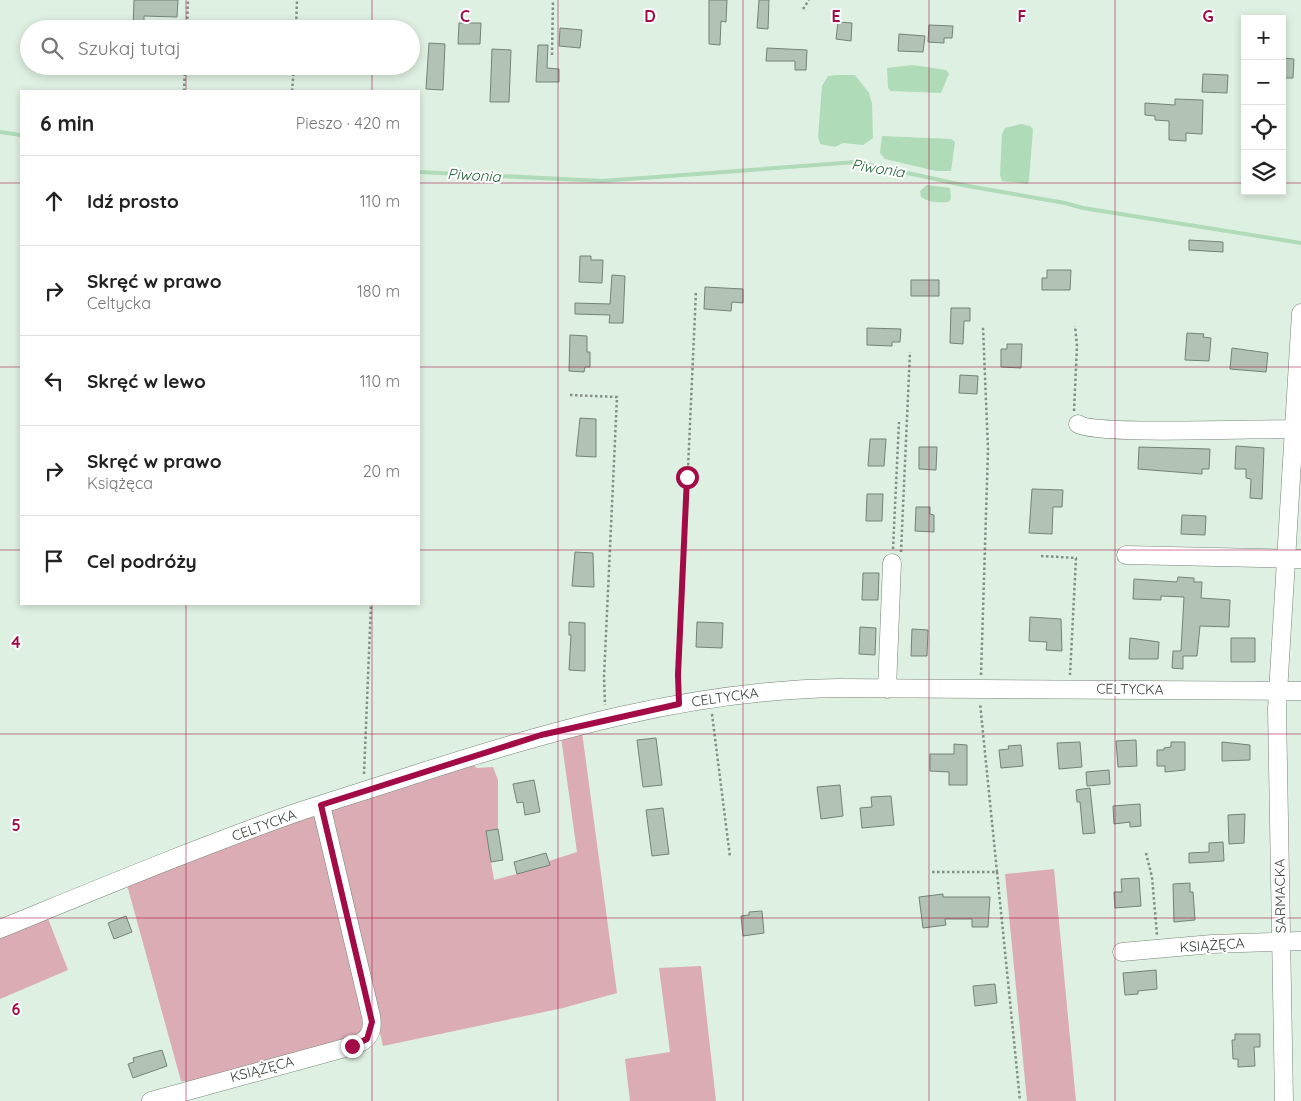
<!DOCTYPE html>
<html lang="pl">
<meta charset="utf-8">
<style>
:root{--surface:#fff;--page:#f6f6f6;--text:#222;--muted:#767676;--line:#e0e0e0}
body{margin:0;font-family:Quicksand,sans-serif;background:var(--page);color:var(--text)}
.controls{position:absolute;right:15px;top:15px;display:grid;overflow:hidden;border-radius:0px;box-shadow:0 2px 8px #0003}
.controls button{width:45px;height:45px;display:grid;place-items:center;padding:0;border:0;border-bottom:1px solid var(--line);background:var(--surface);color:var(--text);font:25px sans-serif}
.stop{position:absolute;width:15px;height:15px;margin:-11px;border:4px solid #a30b46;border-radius:50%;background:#fff}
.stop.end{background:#a30b46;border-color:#fff;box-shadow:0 1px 5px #0008}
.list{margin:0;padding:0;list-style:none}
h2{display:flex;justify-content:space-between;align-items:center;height:65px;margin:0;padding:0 20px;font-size:21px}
h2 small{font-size:16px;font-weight:400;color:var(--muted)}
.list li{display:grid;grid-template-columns:32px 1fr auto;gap:15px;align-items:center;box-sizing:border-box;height:90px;padding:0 20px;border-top:1px solid var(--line)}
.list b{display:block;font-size:19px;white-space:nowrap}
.list p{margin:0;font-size:16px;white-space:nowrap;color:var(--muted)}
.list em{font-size:16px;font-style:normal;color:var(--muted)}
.icon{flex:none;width:28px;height:28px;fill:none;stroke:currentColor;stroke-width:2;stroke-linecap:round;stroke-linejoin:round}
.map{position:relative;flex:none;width:1301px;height:1101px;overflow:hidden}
.search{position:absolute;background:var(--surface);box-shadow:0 2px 8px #0003;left:20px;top:20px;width:400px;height:55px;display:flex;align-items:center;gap:12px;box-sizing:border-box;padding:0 18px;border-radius:28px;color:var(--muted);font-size:19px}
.panel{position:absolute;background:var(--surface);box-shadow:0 2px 8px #0003;left:20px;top:90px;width:400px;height:515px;border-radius:0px}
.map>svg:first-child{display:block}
.green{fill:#dbacb3}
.water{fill:#afdbb8}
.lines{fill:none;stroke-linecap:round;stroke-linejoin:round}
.stream{stroke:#afdbb8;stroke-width:4}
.building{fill:#b2c3b5;stroke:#738376}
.minor-casing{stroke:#758578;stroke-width:19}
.path{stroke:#838f85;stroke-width:2.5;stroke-dasharray:2.5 2.5;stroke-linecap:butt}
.minor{stroke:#fff;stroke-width:18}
.route{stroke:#a30b46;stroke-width:6}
.grid{fill:none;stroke:#a30b46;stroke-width:1;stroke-opacity:0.55}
.labels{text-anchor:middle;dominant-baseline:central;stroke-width:4;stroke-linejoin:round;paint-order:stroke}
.street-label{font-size:14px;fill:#363d38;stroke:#fff}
.water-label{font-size:15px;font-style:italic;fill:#236338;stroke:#fff}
.grid-label{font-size:16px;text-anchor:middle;font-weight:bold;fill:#a30b46;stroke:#fff;stroke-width:4;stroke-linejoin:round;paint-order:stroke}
</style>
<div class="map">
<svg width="1301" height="1101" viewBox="0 0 1301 1101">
<rect width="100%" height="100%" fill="#def0e1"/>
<path class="green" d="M582 732 617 993 563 1008 383 1046 329 815 333 808 470 763 477 768 493 767 498 780V829L486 832 494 880 549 865V861L577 852 561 737Z
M312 815 318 819 368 1022 362 1037 196 1082 181 1081 127 885Z
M1054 869 1076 1101H1027L1005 874Z
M47 916 68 970 0 999V937Z
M701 966 716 1101H630L625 1059 670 1052 659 968Z"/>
<path class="water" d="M913 65 946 70 949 74 941 93 891 91 888 88 887 68Z
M837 75H855L869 93 872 104 873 138 863 145 843 143 835 147 820 144 818 137 822 86 828 76Z
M1021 124 1030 126 1033 129 1029 180 1028 184 1002 181 1000 175 1002 134 1005 128Z
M882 136 951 139 955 142 951 171H936L885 159 880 153Z
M927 185 950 188 951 199 948 202C940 203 928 202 921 197L920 191Z"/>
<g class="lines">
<path class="stream" d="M0 132 21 135
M419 172 602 181 856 162 968 186 1065 203 1083 208 1301 243"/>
</g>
<path class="building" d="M134 0H178L177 17 144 16V29H133Z
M709 0H727L726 22 721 21 720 45 709 44Z
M759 0H769L768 29 757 28Z
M838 22 852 23 851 41 836 39Z
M459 23H481L480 44H458Z
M929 25 953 26 952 38H944V43L928 42Z
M560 28 582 30 580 48 559 46Z
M899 34 925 36 923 52 898 51Z
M429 43 445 44 443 90 426 89Z
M538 45H548L547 68 559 69V82H536Z
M767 48 807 50 806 70H795V61H766Z
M492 49 511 50 509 102H490Z
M1282 58 1294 59 1293 78H1282Z
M1203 74 1228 75 1227 93 1202 92Z
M1175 99 1203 100 1202 134 1186 133V141L1169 140V121L1155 120V116L1145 115V103L1175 105Z
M1189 240 1223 242V252L1189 250Z
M580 256H591V260H603L602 283 579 282Z
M1047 270H1071L1070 290H1042V278H1047Z
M612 275 625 276 623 323H609L610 315 575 314V303L610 304Z
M911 280H939V296H911Z
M705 287 743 289V303L732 302 731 311 704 309Z
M951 308H970V321H964L963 344 950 343Z
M867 328 901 329 900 342H892V346L867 345Z
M1187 333 1204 334 1203 337 1211 338 1209 361 1185 360Z
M570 335 587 336V352H590V367H585L584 372 569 371Z
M1007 344H1022L1021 368 1001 367V349H1007Z
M1232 348 1268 353 1266 372 1230 369Z
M960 375 978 376 977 394 959 393Z
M580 418 596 419V457L576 456Z
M870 439H886L884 466H868Z
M1236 446 1264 448 1262 499 1250 498 1251 479 1246 478V469H1235Z
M919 447H937L936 470 919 469Z
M1139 447 1210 449 1209 469H1202V474L1138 469Z
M1032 489 1063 490 1062 507H1053L1052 534 1029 533Z
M867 494H883L882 521H866Z
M916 507H930V514L934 515V532L915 531Z
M1182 515 1206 516 1205 535 1181 534Z
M575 552 593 553 594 587 572 586Z
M863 573H879L878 600H862Z
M1178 577 1194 578V582H1202L1201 598 1230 600 1229 627 1200 626 1197 656H1183V669L1172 668 1173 651H1181L1184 597 1161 596V600L1133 599 1134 579 1177 582Z
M1030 617 1061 619 1062 651 1046 650 1047 642 1029 641Z
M569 622 585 623V671L569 670 571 635H569Z
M697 622 723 623 722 648 696 647Z
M860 627 876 628 875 655 859 654Z
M912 629 928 630 927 656H911Z
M1130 638 1159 642 1158 659H1129Z
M1231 638H1255V662H1231Z
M656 738 662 785 643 787 637 740Z
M1136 740 1137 766 1118 767 1116 741Z
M1080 742 1082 767 1059 769 1057 743Z
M1171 742H1185V770L1165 772V766H1157V750H1164V748L1171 747Z
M1222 742 1250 745V760L1222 761Z
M954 744 967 745V785H949V772L930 771V754H954Z
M1021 745 1023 766 1001 768 999 750 1009 749 1008 746Z
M1109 770 1110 784 1087 786 1086 772Z
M534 780 540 812 525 815 523 802 517 803 513 784Z
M840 785 843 816 821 819 817 787Z
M1090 788 1095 833 1083 834 1080 802H1077L1076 790Z
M891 796 894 825 862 828 860 808 872 807 871 797Z
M1140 804 1141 826 1130 827V822L1114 824 1113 806Z
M663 808 669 854 652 856 646 810Z
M1245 814 1244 843 1229 844 1228 815Z
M498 829 503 860 491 862 486 831Z
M1223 842 1224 861 1189 863V853L1209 852V843Z
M546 853 550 865 517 874 514 862Z
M1139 878 1141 906 1115 908 1114 892H1122L1121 879Z
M1190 883V892H1193L1195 920 1174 922 1173 884Z
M943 894V897H990L988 927H972V919H945L946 925 923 928 919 897Z
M762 911 764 933 743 936 741 916 749 915V912Z
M126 916 132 932 114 939 108 923Z
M1156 970 1157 989 1138 991V994L1125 995 1123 973Z
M995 984 997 1003 975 1006 973 986Z
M1235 1034H1260V1047H1254L1255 1066 1238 1067V1059H1233L1232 1040H1235Z
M162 1050 167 1066 133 1078 128 1064 134 1062 133 1058Z"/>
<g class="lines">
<defs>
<path id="minor" d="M1078 424C1095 436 1267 428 1301 429
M1126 555 1301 559
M887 689 892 563
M0 929C98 889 196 848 295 813 334 800 374 788 413 775 552 730 692 690 839 688L1301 691
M1122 952 1212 944 1301 941
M151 1101 352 1046C368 1041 374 1033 371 1016L321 805
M1284 1101 1277 709 1301 313"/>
</defs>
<use href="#minor" class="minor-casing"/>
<path class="path" d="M803 9 809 0
M187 29 188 0
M296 29 297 0
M552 55 553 0
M184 91 185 66
M292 91 294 66
M570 395 617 397 604 677 605 705
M1074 411 1077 346 1075 326
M893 549 899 422
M901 552 910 352
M1041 556 1076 558 1070 675
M981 675 988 450 983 327
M678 690 696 291
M712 714 730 857
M364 774 371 604
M1146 853 1152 877 1157 935
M932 872H997L980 703
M997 872 1020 1101"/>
<use href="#minor" class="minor"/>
</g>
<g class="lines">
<path class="route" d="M352 1046 367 1039 372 1022 321 805 541 735 679 704 678 675 687 477"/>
</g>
<path class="grid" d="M186 0V29M372 0V29M558 0V1101M743 0V1101M929 0V1101M1115 0V1101M186 66V91M372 66V91M0 183H21M419 183H1245M1282 183H1301M0 367H21M419 367H1301M0 550H21M419 550H1301M186 604V1101M372 604V1101M0 734H1301M0 918H1301"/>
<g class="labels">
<g class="street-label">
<text transform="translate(1130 689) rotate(1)">CELTYCKA</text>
<text transform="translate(725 697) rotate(-8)">CELTYCKA</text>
<text transform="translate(264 825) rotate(-20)">CELTYCKA</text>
<text transform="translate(1280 896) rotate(-91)">SARMACKA</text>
<text transform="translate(1212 945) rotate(-4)">KSIĄŻĘCA</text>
<text transform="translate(262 1069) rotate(-15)">KSIĄŻĘCA</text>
</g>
<g class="water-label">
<text transform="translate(878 168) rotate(9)">Piwonia</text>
<text transform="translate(474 175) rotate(3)">Piwonia</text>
</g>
</g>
<g class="grid-label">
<text x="465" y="22">C</text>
<text x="650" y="22">D</text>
<text x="836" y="22">E</text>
<text x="1022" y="22">F</text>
<text x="1208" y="22">G</text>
<text x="16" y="648">4</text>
<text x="16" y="831">5</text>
<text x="16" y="1015">6</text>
</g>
</svg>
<div class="controls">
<button>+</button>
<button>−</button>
<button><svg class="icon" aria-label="locate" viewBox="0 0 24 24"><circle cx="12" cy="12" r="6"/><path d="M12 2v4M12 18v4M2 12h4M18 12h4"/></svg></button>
<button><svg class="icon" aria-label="layers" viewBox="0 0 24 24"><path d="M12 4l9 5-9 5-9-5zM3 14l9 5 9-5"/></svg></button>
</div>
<div class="stop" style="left:687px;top:477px"></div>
<div class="stop end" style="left:352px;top:1046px"></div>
<div class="search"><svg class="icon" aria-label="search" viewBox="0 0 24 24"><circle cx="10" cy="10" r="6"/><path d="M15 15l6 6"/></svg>Szukaj tutaj</div>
<section class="panel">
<h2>6 min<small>Pieszo · 420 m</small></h2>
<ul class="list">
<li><svg class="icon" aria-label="ahead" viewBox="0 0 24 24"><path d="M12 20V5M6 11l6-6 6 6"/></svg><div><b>Idź prosto</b></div><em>110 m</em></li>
<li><svg class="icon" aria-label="right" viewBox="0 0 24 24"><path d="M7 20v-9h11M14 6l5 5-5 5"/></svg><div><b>Skręć w prawo</b><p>Celtycka</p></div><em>180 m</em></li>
<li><svg class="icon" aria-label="left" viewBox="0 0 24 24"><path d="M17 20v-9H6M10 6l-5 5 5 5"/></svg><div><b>Skręć w lewo</b></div><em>110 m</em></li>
<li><svg class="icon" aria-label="right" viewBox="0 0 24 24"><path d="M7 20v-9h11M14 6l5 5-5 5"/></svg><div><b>Skręć w prawo</b><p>Książęca</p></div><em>20 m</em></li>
<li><svg class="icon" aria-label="arrive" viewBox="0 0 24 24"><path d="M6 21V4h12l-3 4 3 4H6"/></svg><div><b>Cel podróży</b></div></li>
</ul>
</section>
</div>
